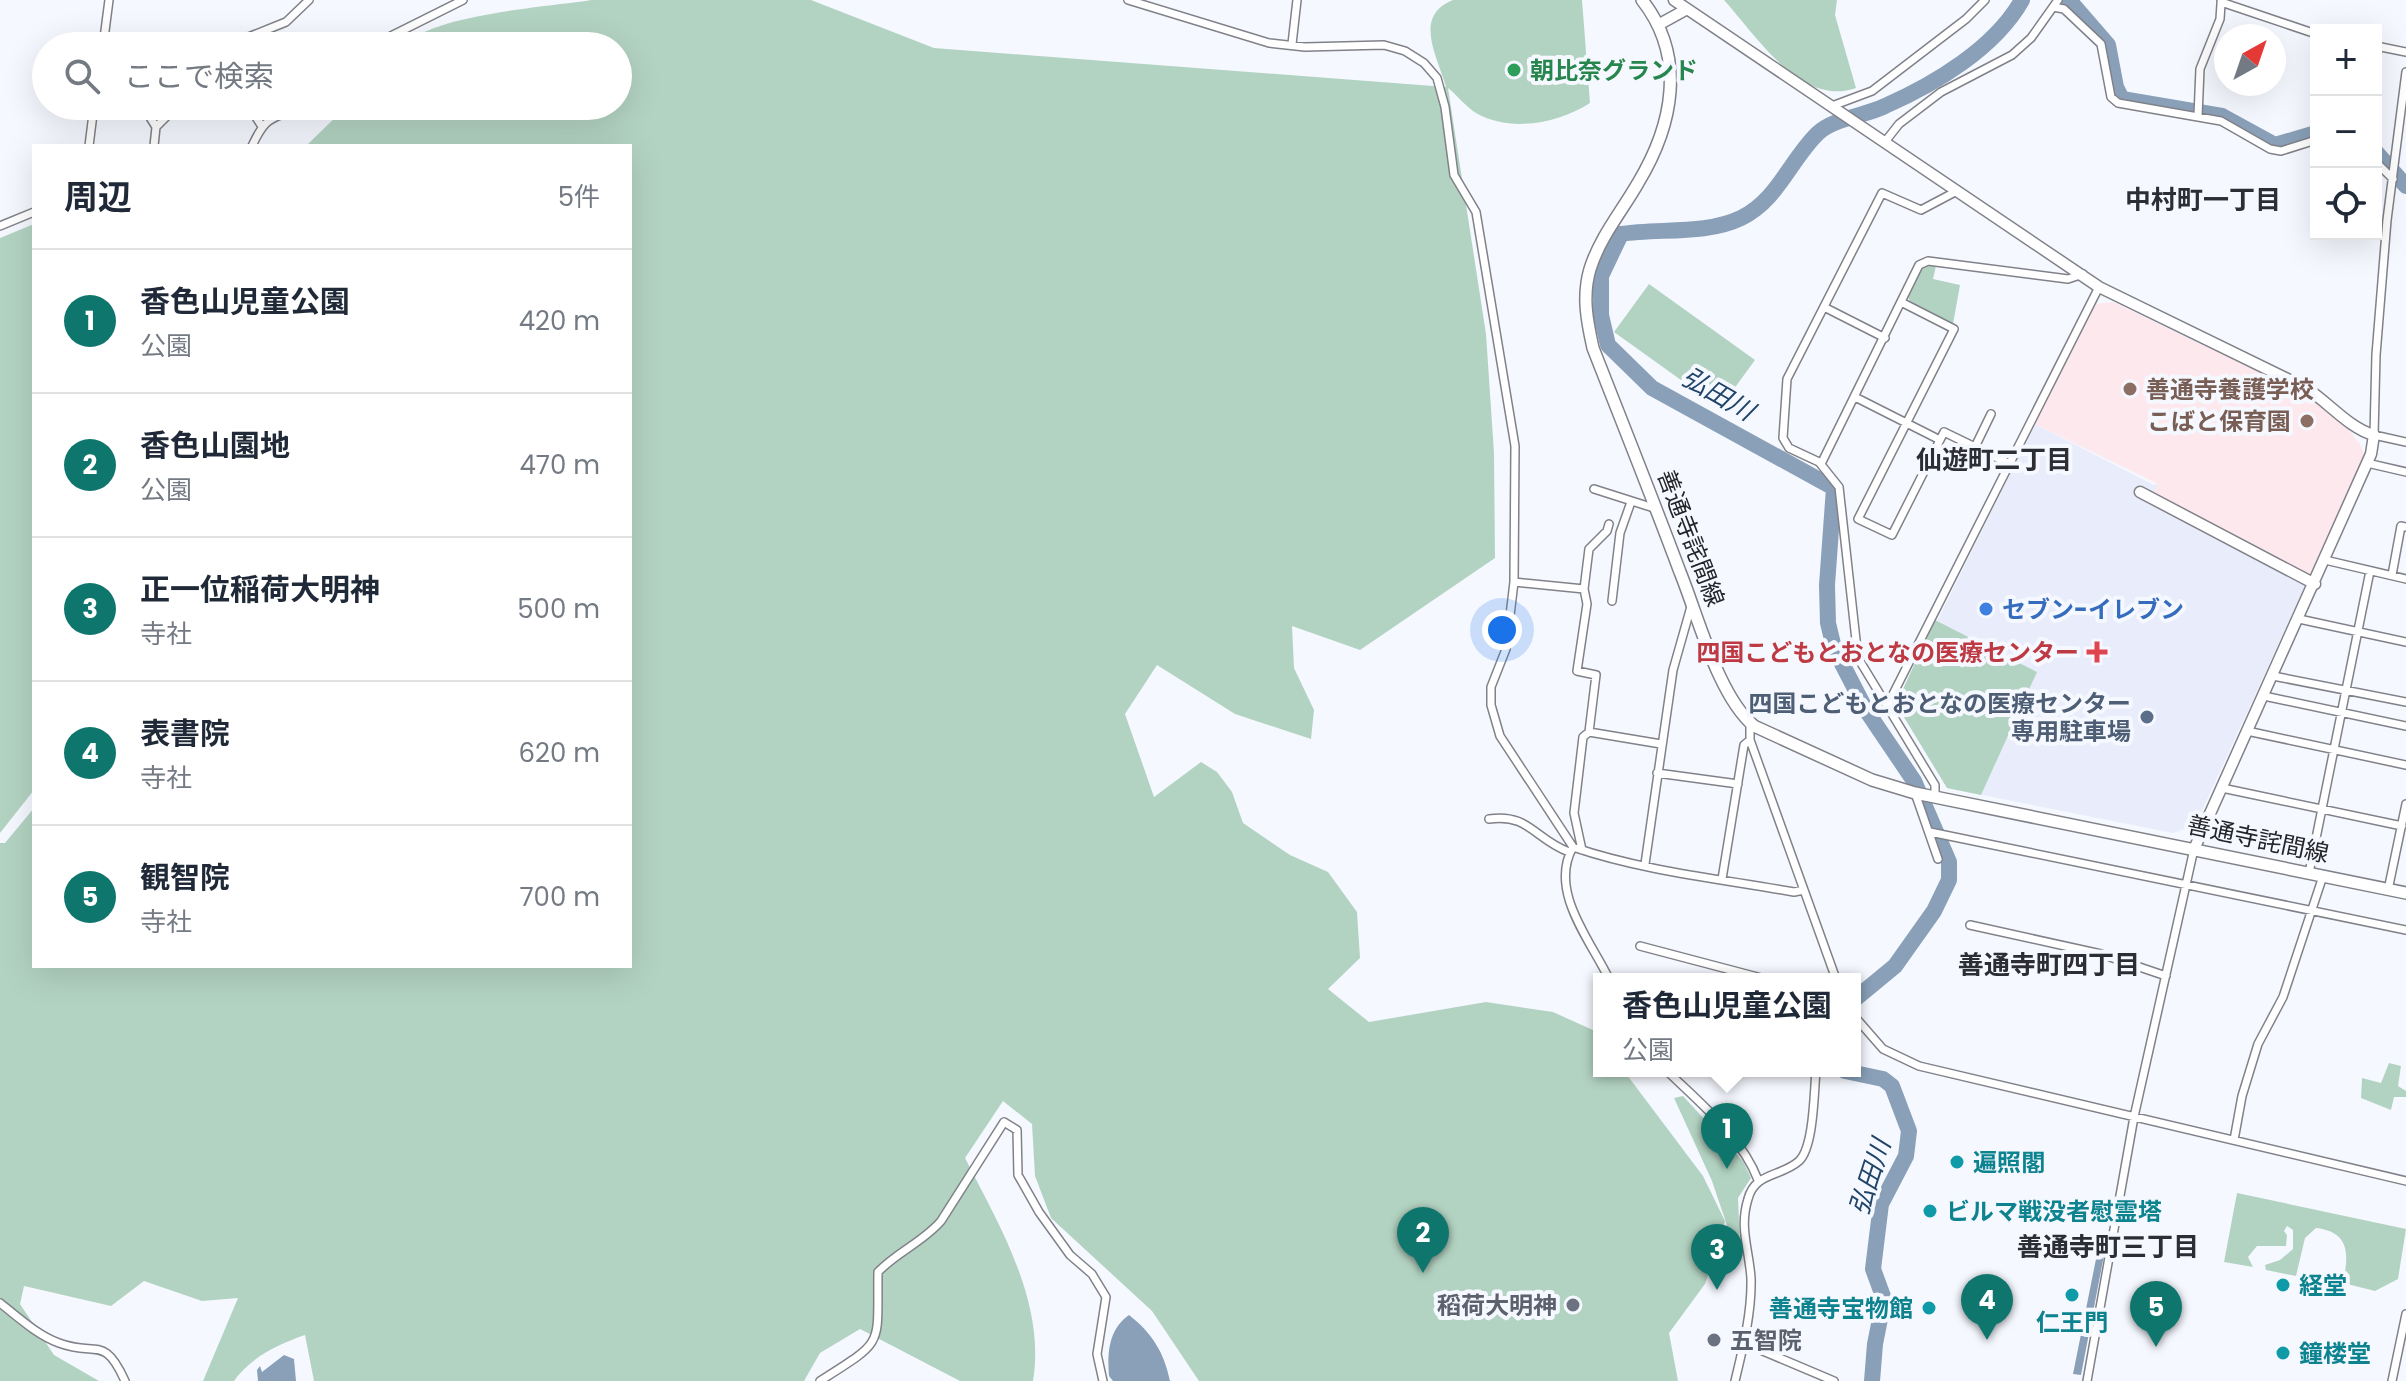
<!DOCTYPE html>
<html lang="ja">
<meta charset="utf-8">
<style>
:root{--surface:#fff;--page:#f2f2f3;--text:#1f2937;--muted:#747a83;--line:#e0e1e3;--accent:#0f766e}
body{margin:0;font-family:Poppins,"Noto Sans JP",sans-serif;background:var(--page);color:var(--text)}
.controls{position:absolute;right:24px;top:24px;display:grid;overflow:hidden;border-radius:0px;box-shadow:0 8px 32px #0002}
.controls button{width:72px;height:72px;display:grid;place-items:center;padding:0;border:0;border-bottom:2px solid var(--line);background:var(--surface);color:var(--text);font:40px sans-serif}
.compass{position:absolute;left:2214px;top:24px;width:72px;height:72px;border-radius:50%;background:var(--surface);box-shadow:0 8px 32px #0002;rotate:40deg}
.you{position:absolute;left:1502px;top:630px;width:28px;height:28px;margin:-20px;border:6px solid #fff;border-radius:50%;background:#1a73e8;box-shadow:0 0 0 12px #1a73e833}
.badge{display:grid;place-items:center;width:52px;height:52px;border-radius:50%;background:var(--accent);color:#fff;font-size:26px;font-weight:700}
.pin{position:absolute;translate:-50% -66px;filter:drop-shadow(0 2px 4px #0008)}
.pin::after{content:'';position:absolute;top:42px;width:28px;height:24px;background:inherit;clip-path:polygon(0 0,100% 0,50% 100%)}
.popup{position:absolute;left:1593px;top:973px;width:268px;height:104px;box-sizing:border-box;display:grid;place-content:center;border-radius:0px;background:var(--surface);filter:drop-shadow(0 2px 6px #0005);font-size:26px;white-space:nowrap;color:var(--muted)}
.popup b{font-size:30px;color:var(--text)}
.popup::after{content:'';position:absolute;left:50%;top:100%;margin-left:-16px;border:16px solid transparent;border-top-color:var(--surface)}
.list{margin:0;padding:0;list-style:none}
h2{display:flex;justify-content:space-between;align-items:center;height:104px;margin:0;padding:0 32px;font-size:34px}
h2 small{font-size:26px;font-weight:400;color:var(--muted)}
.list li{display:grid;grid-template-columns:52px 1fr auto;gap:24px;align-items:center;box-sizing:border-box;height:144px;padding:0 32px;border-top:2px solid var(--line)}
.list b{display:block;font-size:30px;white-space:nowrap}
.list p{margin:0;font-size:26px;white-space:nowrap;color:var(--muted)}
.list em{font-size:26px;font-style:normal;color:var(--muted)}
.icon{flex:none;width:44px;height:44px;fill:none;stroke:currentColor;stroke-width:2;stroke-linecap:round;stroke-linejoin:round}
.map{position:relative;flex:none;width:2406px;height:1381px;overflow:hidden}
.search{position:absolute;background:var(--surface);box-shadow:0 8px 32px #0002;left:32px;top:32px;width:600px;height:88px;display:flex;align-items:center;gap:20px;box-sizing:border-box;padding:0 28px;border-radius:44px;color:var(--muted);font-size:30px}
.panel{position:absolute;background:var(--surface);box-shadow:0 8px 32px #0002;left:32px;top:144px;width:600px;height:824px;border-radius:0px}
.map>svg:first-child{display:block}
.built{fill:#e9edfb}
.education{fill:#fde8ee}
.green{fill:#b3d3c2}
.water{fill:#89a0b8}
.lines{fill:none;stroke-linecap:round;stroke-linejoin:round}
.river{stroke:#89a0b8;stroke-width:16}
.street-casing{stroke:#818289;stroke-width:10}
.secondary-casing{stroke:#818289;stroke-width:13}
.primary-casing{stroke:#818289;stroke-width:14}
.street{stroke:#fff;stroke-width:7}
.secondary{stroke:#fff;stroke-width:10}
.primary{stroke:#fff;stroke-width:11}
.leisure-dot{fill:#2e9e5b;stroke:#f6f8ff;stroke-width:3}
.education-dot{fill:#8d6e63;stroke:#f6f8ff;stroke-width:3}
.shop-dot{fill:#3f7fe0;stroke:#f6f8ff;stroke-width:3}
.health-dot{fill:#e0444e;stroke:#f6f8ff;stroke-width:3}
.service-dot{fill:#5c6f8a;stroke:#f6f8ff;stroke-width:3}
.culture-dot{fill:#0f9aa8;stroke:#f6f8ff;stroke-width:3}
.worship-dot{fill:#6b7280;stroke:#f6f8ff;stroke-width:3}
.labels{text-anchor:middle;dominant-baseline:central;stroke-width:8;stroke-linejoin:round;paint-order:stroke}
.leisure-label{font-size:24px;font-weight:bold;fill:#27864d;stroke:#f6f8ff;text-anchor:start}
.education-label{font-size:24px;font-weight:bold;fill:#785e54;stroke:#f6f8ff;text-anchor:start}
.street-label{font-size:24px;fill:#242528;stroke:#f6f8ff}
.shop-label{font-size:24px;font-weight:bold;fill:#366cbe;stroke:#f6f8ff;text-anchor:start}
.health-label{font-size:24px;font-weight:bold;fill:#be3a42;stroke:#f6f8ff;text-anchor:end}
.service-label{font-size:24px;font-weight:bold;fill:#4e5e75;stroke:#f6f8ff;text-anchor:end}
.culture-label{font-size:24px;font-weight:bold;fill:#0d838f;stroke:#f6f8ff;text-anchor:start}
.worship-label{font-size:24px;font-weight:bold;fill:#5b616d;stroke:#f6f8ff;text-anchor:end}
.neighbourhood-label{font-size:26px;font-weight:bold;fill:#2d2e33;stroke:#f6f8ff}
.water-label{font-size:26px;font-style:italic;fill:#204568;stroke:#f6f8ff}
</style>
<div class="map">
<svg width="2406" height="1381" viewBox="0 0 2406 1381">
<rect width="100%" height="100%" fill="#f6f8ff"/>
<path class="built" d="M2035 424 2154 485 2159 483 2154 496 2310 575 2195 826 2173 833 1947 788 1896 704Z"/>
<path class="education" d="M2113 302 2309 396 2345 425 2360 444 2365 456 2310 575 2153 496 2158 484 2035 424 2095 304Z"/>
<path class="green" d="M592 0H811L934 48 1446 87C1438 58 1412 16 1453 0H1582L1590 103C1559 123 1511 133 1476 113 1466 107 1457 95 1448 88L1486 334 1494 453 1495 558 1360 650 1292 626 1294 668 1314 710 1311 739 1235 714 1157 665 1125 714 1154 797 1201 762 1217 772 1232 792 1243 823 1290 855 1328 872 1357 912 1360 958 1328 989 1369 1022 1486 1002 1553 1012 1595 1031 1599 1036V1071H1624L1703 1176 1725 1221 1705 1284 1669 1333 1678 1381H1199L1152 1311 1051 1218 1035 1176 1032 1124 1003 1101 965 1158C999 1225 1046 1302 1033 1381H960L860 1329 820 1353 804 1381H314L305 1335C278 1344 250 1358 234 1381H203L238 1298 202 1301 144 1281 111 1306 24 1286 20 1304 54 1355 99 1381H0V843H5L34 808V966H630V146H306L347 106H618V46H403C433 14 547 7 592 0Z
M1724 0H1837L1835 15 1856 88C1801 108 1755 34 1724 0Z
M34 224V790L0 833V238Z
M1928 264 1936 266 1933 279 1960 285 1953 324 1910 302 1908 297 1922 266Z
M1649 284 1755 360 1720 408 1614 332Z
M1935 620 2037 672 1981 795 1947 788 1896 704Z
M2389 1063 2401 1066 2398 1086 2406 1091V1097H2394L2391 1110 2361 1098 2362 1078 2381 1083Z
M1683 1096 1743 1161 1751 1178 1738 1198 1740 1245 1732 1240 1712 1181 1674 1098Z
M2237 1193 2406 1229 2398 1279 2375 1291 2343 1283C2349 1254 2350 1232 2316 1228L2305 1238 2296 1276 2266 1270 2265 1265 2280 1260 2293 1249V1230L2287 1226 2284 1231 2287 1235 2286 1246H2257L2248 1257 2253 1267 2224 1262Z"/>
<path class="water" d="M2097 1254 2104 1255 2081 1375 2073 1374Z
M1129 1315C1152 1333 1164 1352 1170 1381H1113L1109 1376C1107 1352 1109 1329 1129 1315Z
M284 1355 294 1359 296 1381H258L257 1370 260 1366 262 1372Z"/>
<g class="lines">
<path class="river" d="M2069 0 2108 45 2116 87 2122 99 2222 116 2275 145 2316 133
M2376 152 2406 186
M1855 999 1895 966 1934 911 1949 880V862L1914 781 1866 710 1834 648 1828 623 1827 585 1834 488 1652 388 1608 345 1601 315V276L1621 234C1658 228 1706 235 1741 218 1778 200 1790 160 1818 133 1834 118 1865 116 1885 106 1935 84 1995 48 2022 0
M1845 1071 1883 1079 1892 1086 1909 1131 1906 1156 1881 1204 1873 1269 1884 1299 1875 1344 1872 1381"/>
<defs>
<path id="street" d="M1128 0 1269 43 1305 47 1384 45 1405 51 1424 63 1437 78 1445 107 1454 175 1476 212 1515 446 1514 582 1506 649 1491 687V705L1500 736 1573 847C1643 871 1721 879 1794 892L1804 890
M2221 2 2316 34
M2053 7 2064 9 2101 44 2111 97 2118 103 2221 121 2270 149 2281 151 2316 140
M1292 44 1297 0
M103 46 109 0
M226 46 286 22 309 0
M265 46 268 30
M371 46 463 0
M2376 46 2406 52
M2406 72 2387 220 2376 355 2374 435 2406 442
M143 106 156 127
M256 106 254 114 261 125
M1832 106 1872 91 1966 19 1985 0
M2198 116 2200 69 2220 19 2221 4
M1884 143 1899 124 1941 92 2012 55 2031 38 2058 0
M89 146 94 106
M154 146 156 127 177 106
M252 146C267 114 271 121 300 106
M2376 162 2393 179
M0 226 34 212
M1901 302 1954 329 1858 519 1892 535 1944 432 2010 464
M1824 307 1885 338
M1855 397 1940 440
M1975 447 1991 414
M2367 463 2406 472
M1821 464 1919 265 1928 261 2068 279 2083 274
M1594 489 1657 509
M2325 560 2406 579
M2392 575 2401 526 2406 527
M1514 582 1584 589 1587 604 1577 671 1596 675 1589 732 1661 744
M1584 589 1589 549 1607 531 1609 524
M1612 601 1620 533 1631 502
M2299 619 2406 642
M2273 676 2406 702
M2264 696 2406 726
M1886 708 2099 287
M1750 723V740L1836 979
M2247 731 2406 765
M1657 773 1738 784
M2222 788 2402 826
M1915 793 1938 859
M1935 797V785L1858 658 1839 487 1819 462 1789 448 1783 438 1787 379 1882 193 1921 210 1955 192
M1489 819C1529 813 1534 839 1569 852
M1930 832 2406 930
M1573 847C1548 891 1591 941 1609 979
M1582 850 1574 813 1583 737 1589 732
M1645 864 1673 670 1692 603
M2309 873 2370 571
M1722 879 1744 745 1750 740
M2388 890 2406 804
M1970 925 2101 954 2166 976
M1640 946 1765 979
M1855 1017 1883 1049 1919 1066 2406 1181
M1667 1071C1699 1102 1742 1137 1758 1180
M2234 1140 2242 1096 2258 1044 2283 997 2323 876
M0 1303C18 1317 37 1335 59 1343 96 1357 104 1334 125 1381
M1744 1343 1834 1381
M820 1381C886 1339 877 1348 878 1272 897 1252 923 1242 941 1221L1004 1122 1017 1130 1018 1175 1039 1212 1070 1255 1092 1274 1106 1297 1097 1354 1103 1381
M1735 1381C1743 1348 1752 1312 1751 1278 1749 1249 1739 1228 1748 1199 1755 1172 1781 1177 1799 1161 1814 1147 1814 1091 1816 1071
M2087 1381 2134 1117 2194 849
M2392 1381 2406 1314"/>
<path id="secondary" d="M1674 0 2099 287 2306 388C2327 401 2350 429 2374 435L2371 454 2195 847
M1658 25 1687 9
M2140 492 2315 584"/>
<path id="primary" d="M1642 0C1687 57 1673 125 1638 183 1622 211 1600 237 1590 269 1582 296 1587 321 1593 348 1622 422 1652 497 1680 572 1698 616 1718 696 1754 726L1872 780 1915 793 2406 893"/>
</defs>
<use href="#street" class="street-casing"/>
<use href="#secondary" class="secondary-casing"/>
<use href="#primary" class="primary-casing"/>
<use href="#street" class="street"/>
<use href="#secondary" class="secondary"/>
<use href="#primary" class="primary"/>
</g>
<circle class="leisure-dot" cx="1514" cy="70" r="8"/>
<g class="education-dot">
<circle cx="2130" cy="389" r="8"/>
<circle cx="2307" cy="421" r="8"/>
</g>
<circle class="shop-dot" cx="1986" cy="609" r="8"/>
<path class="health-dot" d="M2093 640h8v8h8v8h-8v8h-8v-8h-8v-8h8z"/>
<circle class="service-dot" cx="2147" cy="717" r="8"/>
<g class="culture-dot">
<circle cx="1957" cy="1162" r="8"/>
<circle cx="1930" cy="1211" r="8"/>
<circle cx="2283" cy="1285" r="8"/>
<circle cx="2072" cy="1295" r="8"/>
<circle cx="1929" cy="1308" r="8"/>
<circle cx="2283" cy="1353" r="8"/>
</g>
<g class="worship-dot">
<circle cx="1573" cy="1305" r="8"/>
<circle cx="1714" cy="1340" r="8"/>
</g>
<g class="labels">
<g class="leisure-label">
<text x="1530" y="70">朝比奈グランド</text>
</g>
<g class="education-label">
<text x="2146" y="389">善通寺養護学校</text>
<text x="2291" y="421" text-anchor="end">こばと保育園</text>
</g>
<g class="street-label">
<text transform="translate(1691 538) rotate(69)">善通寺詫間線</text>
<text transform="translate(2258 839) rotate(12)">善通寺詫間線</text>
</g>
<g class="shop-label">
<text x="2002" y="609">セブン-イレブン</text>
</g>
<g class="health-label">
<text x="2079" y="652">四国こどもとおとなの医療センター</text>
</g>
<g class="service-label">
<text x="2131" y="703">四国こどもとおとなの医療センター<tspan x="2131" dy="28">専用駐車場</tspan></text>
</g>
<g class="culture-label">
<text x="1973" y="1162">遍照閣</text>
<text x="1946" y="1211">ビルマ戦没者慰霊塔</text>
<text x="2299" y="1285">経堂</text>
<text x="1913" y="1308" text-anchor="end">善通寺宝物館</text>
<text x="2072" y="1322" text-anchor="middle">仁王門</text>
<text x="2299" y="1353">鐘楼堂</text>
</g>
<g class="worship-label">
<text x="1557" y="1305">稻荷大明神</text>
<text x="1730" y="1340" text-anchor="start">五智院</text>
</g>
<g class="neighbourhood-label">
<text x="2203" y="200">中村町一丁目</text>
<text x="1994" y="460">仙遊町二丁目</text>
<text x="2049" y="965">善通寺町四丁目</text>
<text x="2108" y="1247">善通寺町三丁目</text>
</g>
<g class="water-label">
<text transform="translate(1718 394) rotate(30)">弘田川</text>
<text transform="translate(1870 1177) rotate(-72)">弘田川</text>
</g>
</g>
</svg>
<div class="controls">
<button>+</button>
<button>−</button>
<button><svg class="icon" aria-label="locate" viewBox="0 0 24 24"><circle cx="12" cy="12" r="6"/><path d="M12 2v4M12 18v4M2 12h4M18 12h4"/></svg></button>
</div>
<svg class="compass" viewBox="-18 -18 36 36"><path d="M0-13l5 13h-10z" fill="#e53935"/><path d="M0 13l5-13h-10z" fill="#747a83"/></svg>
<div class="you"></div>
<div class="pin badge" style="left:1727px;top:1169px">1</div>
<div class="popup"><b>香色山児童公園</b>公園</div>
<div class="pin badge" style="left:1423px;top:1273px">2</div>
<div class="pin badge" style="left:1717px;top:1290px">3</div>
<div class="pin badge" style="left:1987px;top:1340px">4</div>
<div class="pin badge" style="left:2156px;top:1347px">5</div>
<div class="search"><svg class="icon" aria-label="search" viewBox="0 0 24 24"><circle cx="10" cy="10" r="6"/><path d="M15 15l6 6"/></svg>ここで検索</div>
<section class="panel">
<h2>周辺<small>5件</small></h2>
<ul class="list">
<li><span class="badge">1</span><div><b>香色山児童公園</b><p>公園</p></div><em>420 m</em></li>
<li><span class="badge">2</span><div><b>香色山園地</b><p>公園</p></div><em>470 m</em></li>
<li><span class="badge">3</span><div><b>正一位稲荷大明神</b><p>寺社</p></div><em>500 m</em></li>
<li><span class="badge">4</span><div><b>表書院</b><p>寺社</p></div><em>620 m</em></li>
<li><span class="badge">5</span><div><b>観智院</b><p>寺社</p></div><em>700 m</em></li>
</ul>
</section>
</div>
